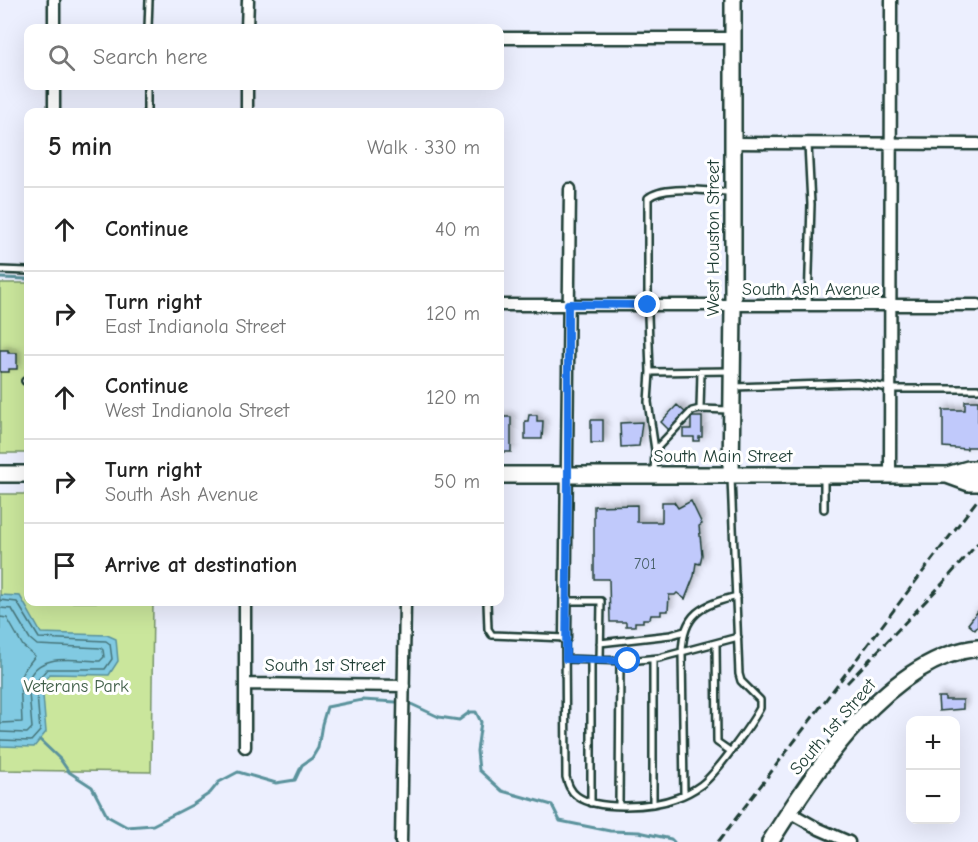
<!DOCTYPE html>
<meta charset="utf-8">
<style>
:root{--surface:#fff;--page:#f6f6f6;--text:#222;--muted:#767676;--line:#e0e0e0}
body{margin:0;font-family:"Comic Neue",sans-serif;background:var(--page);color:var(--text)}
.controls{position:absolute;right:18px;bottom:18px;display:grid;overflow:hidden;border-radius:12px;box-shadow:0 6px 24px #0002}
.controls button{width:54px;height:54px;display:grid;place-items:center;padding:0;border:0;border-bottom:2px solid var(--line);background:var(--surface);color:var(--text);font:30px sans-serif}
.stop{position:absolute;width:18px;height:18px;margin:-14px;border:4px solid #1a73e8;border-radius:50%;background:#fff}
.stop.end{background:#1a73e8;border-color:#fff;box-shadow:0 2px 6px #0008}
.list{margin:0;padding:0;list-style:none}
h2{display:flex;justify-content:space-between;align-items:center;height:78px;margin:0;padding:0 24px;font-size:26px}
h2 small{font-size:20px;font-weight:400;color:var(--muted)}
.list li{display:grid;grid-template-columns:39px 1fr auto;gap:18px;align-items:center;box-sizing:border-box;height:84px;padding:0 24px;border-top:2px solid var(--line)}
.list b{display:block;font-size:22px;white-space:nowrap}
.list p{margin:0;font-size:20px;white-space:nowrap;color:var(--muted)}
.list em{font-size:20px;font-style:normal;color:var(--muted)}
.icon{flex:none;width:33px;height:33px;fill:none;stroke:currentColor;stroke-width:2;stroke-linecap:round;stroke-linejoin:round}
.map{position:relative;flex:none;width:978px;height:842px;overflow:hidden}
.search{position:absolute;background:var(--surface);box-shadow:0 6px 24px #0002;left:24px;top:24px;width:480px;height:66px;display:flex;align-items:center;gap:15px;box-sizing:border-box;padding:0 21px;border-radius:12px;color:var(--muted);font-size:22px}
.panel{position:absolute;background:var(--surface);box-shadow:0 6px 24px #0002;left:24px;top:108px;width:480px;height:498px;border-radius:12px}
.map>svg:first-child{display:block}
.green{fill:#cae69c;stroke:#749268;stroke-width:1.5}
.water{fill:#81cae2;stroke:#5a929c;stroke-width:1.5}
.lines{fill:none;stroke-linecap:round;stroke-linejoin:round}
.shore{stroke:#46757a;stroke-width:1.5}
.stream{stroke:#5a929c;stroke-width:3}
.building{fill:#c0c9fb;stroke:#1f3d34;stroke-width:1.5;filter:url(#shadow)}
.lane-casing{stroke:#1f3d34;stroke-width:10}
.street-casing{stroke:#1f3d34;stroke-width:15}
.secondary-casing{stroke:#1f3d34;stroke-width:20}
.lane{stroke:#fff;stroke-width:5}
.street{stroke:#fff;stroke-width:10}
.secondary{stroke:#fff;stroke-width:15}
.rail{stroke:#1f3d34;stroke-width:3;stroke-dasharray:9 4.5;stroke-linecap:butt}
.route{stroke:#1a73e8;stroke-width:8}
.labels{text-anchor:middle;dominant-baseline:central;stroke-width:6;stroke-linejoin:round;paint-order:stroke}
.number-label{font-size:15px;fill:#476066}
.street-label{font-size:18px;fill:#1f3d34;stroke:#fff}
.park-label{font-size:18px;fill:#415f49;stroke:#fff}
</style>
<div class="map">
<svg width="978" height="842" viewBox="0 0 978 842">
<defs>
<filter id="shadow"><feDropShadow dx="3.5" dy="-3.5" stdDeviation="3" flood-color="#0004"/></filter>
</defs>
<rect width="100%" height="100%" fill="#eceffe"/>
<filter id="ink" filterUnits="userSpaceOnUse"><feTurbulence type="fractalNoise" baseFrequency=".0167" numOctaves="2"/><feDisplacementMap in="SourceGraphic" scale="12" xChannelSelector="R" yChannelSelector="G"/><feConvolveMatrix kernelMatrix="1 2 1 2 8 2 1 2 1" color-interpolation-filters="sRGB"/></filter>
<g filter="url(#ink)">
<path class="green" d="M0 283H28V453H0Z
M0 494H28V602H153L151 772 0 770Z"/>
<path class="water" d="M0 595 20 596 41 633 107 635 116 639 118 661 109 675 50 674 42 683 46 732 34 747 0 746Z"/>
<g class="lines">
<path class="shore" d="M0 600 17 602 39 638 106 641 110 644 112 659 105 669H47L36 682 40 731 31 741 0 740
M0 608 12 609 30 639 37 645 101 648 103 650 104 657 100 661C76 661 38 651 28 681L32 728 27 733 0 732
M0 617 7 618 23 646 35 656 24 670 20 678 22 722 0 723"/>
<path class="stream" d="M0 278 28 279
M411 704 439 717 459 720 470 712H476L481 722 477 751 479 770 502 791 552 805 560 821 610 831 639 832 671 839 674 842
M40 740 60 759 69 772 92 787 107 816 127 827 153 825 192 805 210 793 219 782 238 772 276 783 295 780 302 765 312 758 318 748 322 724 327 707 362 700 396 702"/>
</g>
<path class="building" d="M0 350H8V353H17V369H9V372H0Z
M965 401H978V447H967V449L943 447V410H965Z
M677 405 686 413 670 431 661 422Z
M529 415H537V421H543L542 439H525V421H528Z
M500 417H511V452H500Z
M691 417H702V437H699V441H694V437H683V429H691Z
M591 420H603V443H591Z
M642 422 639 446 621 447 620 423Z
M691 501 702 524 699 526 702 555 700 564 696 563 694 576 685 599 677 593 675 595H669L668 611H661V615H651L650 619H643V622H635V626H626V622H610L609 579H594V506L637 505V522H662V502H674L678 508Z
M978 611V626L975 630 968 624Z
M938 697H945V700H963V709L939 711Z"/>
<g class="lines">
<defs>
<path id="lane" d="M148 28 149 0
M147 112V86
M808 144 811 204 808 305
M730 192C709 192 664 184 648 198V315L650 372 731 371
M0 270 28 271
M650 372 648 402 655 450
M701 372 700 409 729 410
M25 381 28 380
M734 387 857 383 896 389H978
M654 474 655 450 692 411 700 409
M824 509V478
M566 601H601L600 660
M487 602 488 629 492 635 565 638 566 777C568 784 570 791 577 796 598 811 653 807 676 798 685 795 694 790 701 785 715 775 751 725 760 708V700L741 681 739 674 731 478
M600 643 671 635 685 631
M716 643 717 742 730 751
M566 659 628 661 659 658 738 637
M653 659V804
M591 660V803
M684 794 682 653C683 613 702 605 737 596
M619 805 620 660"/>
<path id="street" d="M54 0V28
M247 28 248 0
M500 38H733
M54 112V86
M247 112V86
M733 143 978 144
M500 305H978
M890 475 891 0
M245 602V747
M565 638 570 189
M245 684 404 686
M789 812 819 829 849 842
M401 842 405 602"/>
<path id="secondary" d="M0 474H28
M500 475H947L968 469H978
M731 475 733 306V0
M947 475 969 483H978
M770 842C814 772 889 657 978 648"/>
</defs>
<use href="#lane" class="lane-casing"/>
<use href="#street" class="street-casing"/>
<use href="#secondary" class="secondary-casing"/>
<use href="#lane" class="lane"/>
<use href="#street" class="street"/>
<use href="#secondary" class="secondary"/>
<path class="rail" d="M847 683 943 583 978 543
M718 842 978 499"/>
</g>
</g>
<g class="lines" filter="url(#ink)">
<path class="route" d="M628 661 566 659 568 476V304L648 305"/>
</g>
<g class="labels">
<g class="number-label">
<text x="645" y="564">701</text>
</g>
<g class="street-label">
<text transform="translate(713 238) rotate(-90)">West Houston Street</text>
<text x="811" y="289">South Ash Avenue</text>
<text x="723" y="456">South Main Street</text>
<text x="325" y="665">South 1st Street</text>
<text transform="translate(833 727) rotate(-49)">South 1st Street</text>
</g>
<g class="park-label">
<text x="76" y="686">Veterans Park</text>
</g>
</g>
</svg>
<div class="controls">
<button>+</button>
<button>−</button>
</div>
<div class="stop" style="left:628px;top:661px"></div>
<div class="stop end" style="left:648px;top:305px"></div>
<div class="search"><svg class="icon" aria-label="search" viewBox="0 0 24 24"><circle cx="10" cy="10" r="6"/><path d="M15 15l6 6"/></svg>Search here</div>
<section class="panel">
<h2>5 min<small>Walk · 330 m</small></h2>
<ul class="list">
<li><svg class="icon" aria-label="ahead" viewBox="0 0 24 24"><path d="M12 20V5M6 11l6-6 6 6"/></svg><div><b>Continue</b></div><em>40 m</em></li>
<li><svg class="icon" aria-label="right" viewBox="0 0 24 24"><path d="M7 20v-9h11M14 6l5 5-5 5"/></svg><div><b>Turn right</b><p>East Indianola Street</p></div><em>120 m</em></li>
<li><svg class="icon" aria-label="ahead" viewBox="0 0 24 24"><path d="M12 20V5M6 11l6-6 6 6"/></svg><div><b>Continue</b><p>West Indianola Street</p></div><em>120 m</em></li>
<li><svg class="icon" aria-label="right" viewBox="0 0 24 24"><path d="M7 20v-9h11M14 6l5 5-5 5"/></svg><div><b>Turn right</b><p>South Ash Avenue</p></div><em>50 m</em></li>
<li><svg class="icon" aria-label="arrive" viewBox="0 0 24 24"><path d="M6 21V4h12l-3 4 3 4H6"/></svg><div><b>Arrive at destination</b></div></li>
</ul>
</section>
</div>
